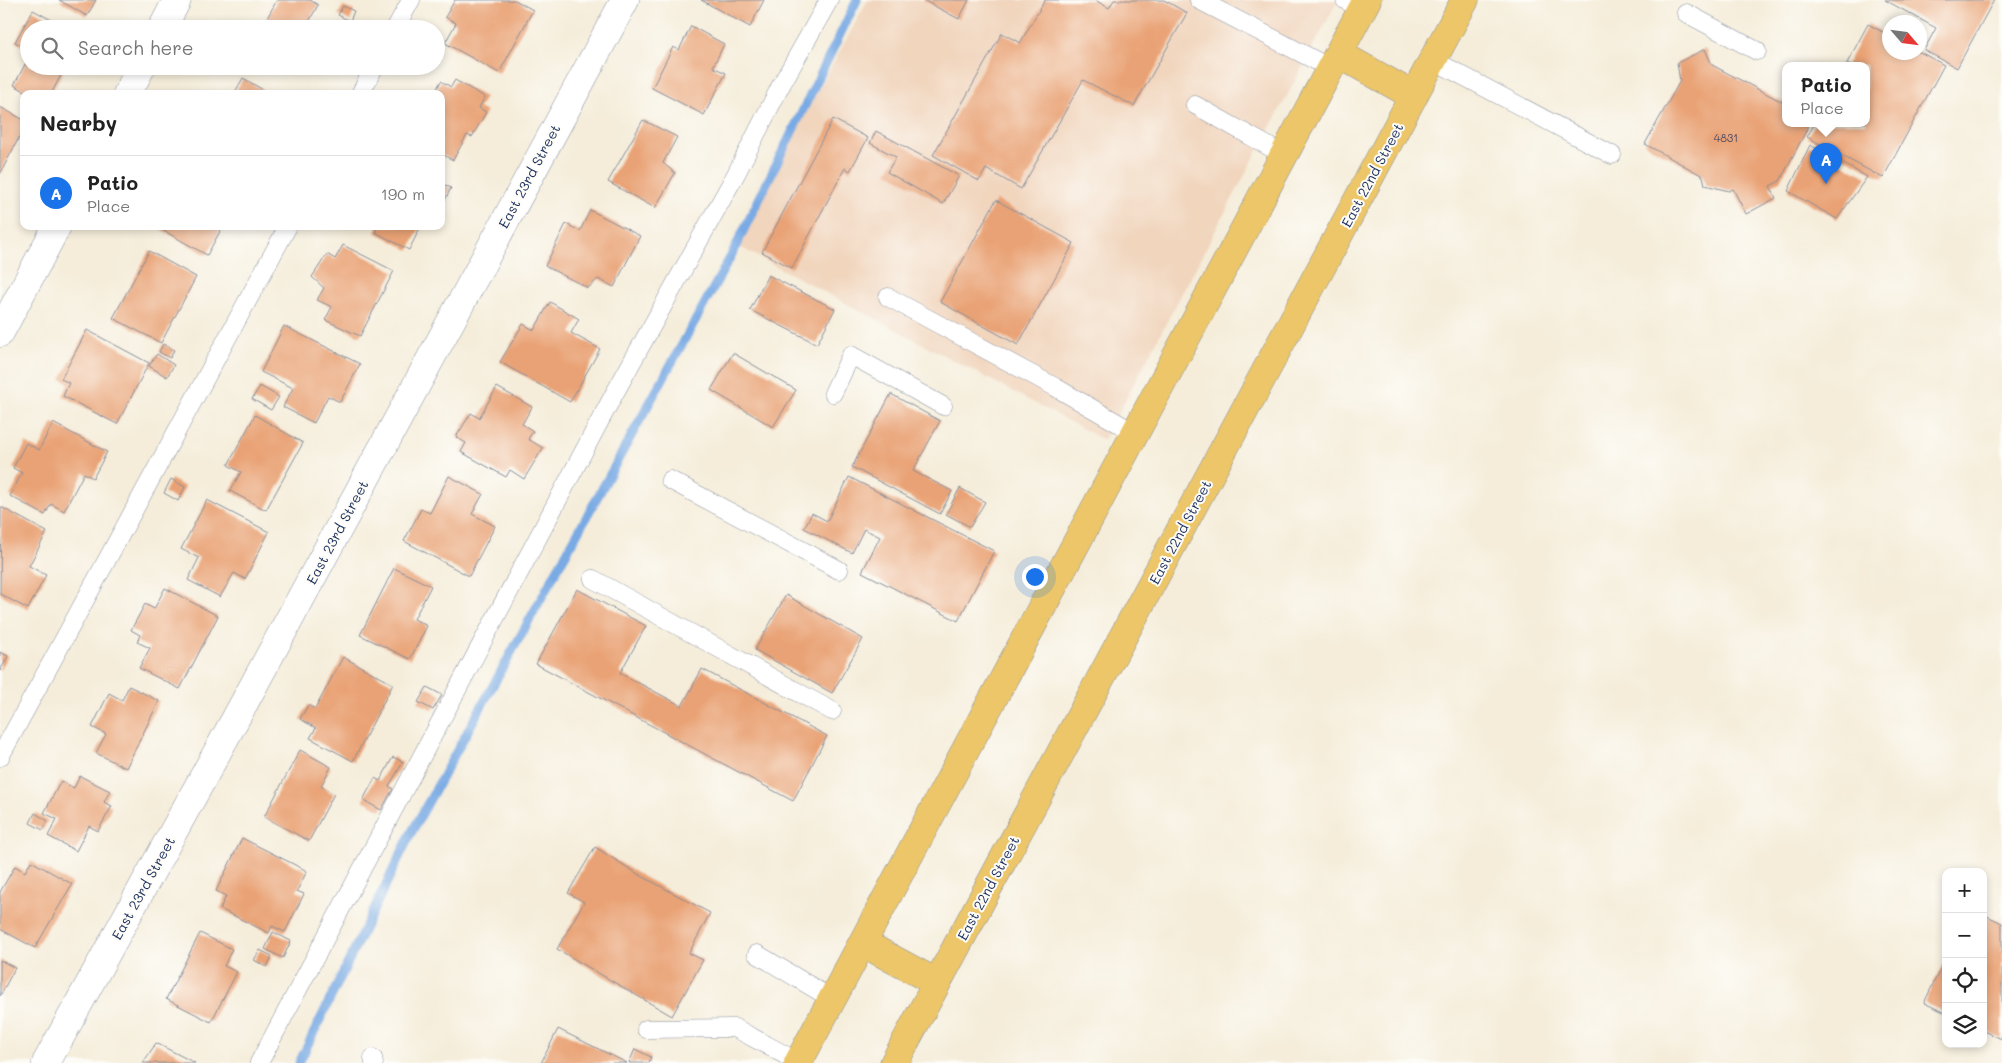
<!DOCTYPE html>
<meta charset="utf-8">
<style>
:root{--surface:#fff;--page:#f2f2f2;--text:#222;--muted:#767676;--line:#e0e0e0;--accent:#1a73e8}
body{margin:0;font-family:Mali,sans-serif;background:var(--page);color:var(--text)}
.controls{position:absolute;right:15px;bottom:15px;display:grid;overflow:hidden;border-radius:10px;box-shadow:0 2px 8px #0003}
.controls button{width:45px;height:45px;display:grid;place-items:center;padding:0;border:0;border-bottom:1px solid var(--line);background:var(--surface);color:var(--text);font:25px sans-serif}
.compass{position:absolute;left:1882px;top:15px;width:45px;height:45px;border-radius:50%;background:var(--surface);box-shadow:0 2px 8px #0003;rotate:118deg}
.you{position:absolute;left:1034px;top:576px;width:18px;height:18px;margin:-12px;border:4px solid #fff;border-radius:50%;background:#1a73e8;box-shadow:0 0 0 8px #1a73e833}
.badge{display:grid;place-items:center;width:32px;height:32px;border-radius:50%;background:var(--accent);color:#fff;font-size:16px;font-weight:700}
.pin{position:absolute;translate:-50% -41px;filter:drop-shadow(0 1px 2px #0008)}
.pin::after{content:'';position:absolute;top:26px;width:18px;height:15px;background:inherit;clip-path:polygon(0 0,100% 0,50% 100%)}
.popup{position:absolute;left:1782px;top:62px;width:88px;height:65px;box-sizing:border-box;display:grid;place-content:center;border-radius:10px;background:var(--surface);filter:drop-shadow(0 1px 4px #0005);font-size:16px;white-space:nowrap;color:var(--muted)}
.popup b{font-size:19px;color:var(--text)}
.popup::after{content:'';position:absolute;left:50%;top:100%;margin-left:-10px;border:10px solid transparent;border-top-color:var(--surface)}
.list{margin:0;padding:0;list-style:none}
h2{display:flex;justify-content:space-between;align-items:center;height:65px;margin:0;padding:0 20px;font-size:21px}
h2 small{font-size:16px;font-weight:400;color:var(--muted)}
.list li{display:grid;grid-template-columns:32px 1fr auto;gap:15px;align-items:center;box-sizing:border-box;height:75px;padding:0 20px;border-top:1px solid var(--line)}
.list b{display:block;font-size:19px;white-space:nowrap}
.list p{margin:0;font-size:16px;white-space:nowrap;color:var(--muted)}
.list em{font-size:16px;font-style:normal;color:var(--muted)}
.icon{flex:none;width:28px;height:28px;fill:none;stroke:currentColor;stroke-width:2;stroke-linecap:round;stroke-linejoin:round}
.map{position:relative;flex:none;width:2002px;height:1063px;overflow:hidden}
.search{position:absolute;background:var(--surface);box-shadow:0 2px 8px #0003;left:20px;top:20px;width:425px;height:55px;display:flex;align-items:center;gap:12px;box-sizing:border-box;padding:0 18px;border-radius:28px;color:var(--muted);font-size:19px}
.panel{position:absolute;background:var(--surface);box-shadow:0 2px 8px #0003;left:20px;top:90px;width:425px;height:140px;border-radius:10px}
.map>svg:first-child{display:block}
.built{fill:#f1d5bd}
.lines{fill:none;stroke-linecap:round;stroke-linejoin:round}
.stream{stroke:#79aae4;stroke-width:9}
.building{fill:#e9a275}
.lane-casing{stroke:#888e9c;stroke-width:19}
.street-casing{stroke:#888e9c;stroke-width:29}
.primary-casing{stroke:#888e9c;stroke-width:29}
.lane{stroke:#fff;stroke-width:18}
.street{stroke:#fff;stroke-width:28}
.primary{stroke:#ecc669;stroke-width:28}
.labels{text-anchor:middle;dominant-baseline:central;stroke-width:4;stroke-linejoin:round;paint-order:stroke}
.number-label{font-size:11px;fill:#4e4c64}
.street-label{font-size:14px;fill:#1b2f5e;stroke:#fdfcf7}
</style>
<div class="map">
<svg width="2002" height="1063" viewBox="0 0 2002 1063">
<rect width="100%" height="100%" fill="#fdfcf7"/>
<filter id="ink" filterUnits="userSpaceOnUse"><feTurbulence type="fractalNoise" baseFrequency=".02" numOctaves="2"/><feDisplacementMap in="SourceGraphic" scale="10" xChannelSelector="R" yChannelSelector="G"/><feConvolveMatrix kernelMatrix="1 2 1 2 8 2 1 2 1" color-interpolation-filters="sRGB"/></filter>
<filter id="wash" filterUnits="userSpaceOnUse"><feTurbulence type="fractalNoise" baseFrequency=".0096" numOctaves="4" result="noise"/><feDisplacementMap in="SourceGraphic" scale="20" xChannelSelector="R" yChannelSelector="G"/><feGaussianBlur stdDeviation="1.12" result="paint"/><feColorMatrix in="noise" values="0 0 0 0 0 0 0 0 0 0 0 0 0 0 0 0 0 1.4 0 .05"/><feComposite in="paint" operator="in"/></filter>
<g filter="url(#wash)">
<rect width="100%" height="100%" fill="#f5edda"/>
<path class="built" d="M868 0H1338L1104 440 734 244Z"/>
<g class="lines">
<path class="stream" d="M299 1063 409 837 731 256 857 0"/>
</g>
<g id="blocks">
<path class="building" d="M59 0H96L87 16Z
M277 0H310L318 5 305 29H261Z
M455 0H515L533 10 499 73 445 43 456 23 445 17Z
M701 0H764L750 27Z
M923 0H969L959 19Z
M1045 0H1095L1109 8 1114 0H1164L1187 13 1134 106 1083 80 1021 189 986 169 979 181 933 155 1002 33 1020 43Z
M1885 0H1994L1957 68 1924 50 1936 28Z
M343 6 354 11 350 21 338 15Z
M33 10 68 29H29V50L15 42Z
M1868 24 1890 36V52H1920L1944 65 1883 178 1807 137 1815 123H1866V65H1846Z
M691 26 724 44 713 67 726 73 704 115 652 88 673 47 679 50Z
M1705 49 1712 65 1786 104V123H1807V129L1780 181 1770 186 1776 198 1746 214 1733 189 1729 191 1705 185 1703 176 1645 144 1680 81 1677 63Z
M29 57V66H66L51 94H30L14 85Z
M277 66H296L292 74Z
M243 78 270 94H234Z
M455 80 485 97 479 108 486 112 472 137 467 135 453 160 441 154V94H434L441 81 451 87Z
M0 107 24 120V128L0 174Z
M833 119 868 138 850 171 845 168 792 268 762 252Z
M643 120 677 137 663 163 675 173 655 208 608 182Z
M876 131 959 176 943 204 887 172 896 157 870 143Z
M1810 145 1867 177 1837 219 1788 191Z
M441 183 451 188 441 208Z
M996 200 1074 243 1018 345 940 302Z
M590 210 640 236 614 287 598 279 588 288 545 266 566 224 580 231Z
M155 226H223L207 255Z
M378 226H421L409 250 375 232Z
M343 245 394 271 360 336 325 320 332 307 317 300 324 288 312 277 327 254 335 259Z
M149 251 196 277 161 343 113 318Z
M768 275 835 309 817 344 750 310Z
M550 302 579 319 571 333 600 349 570 402 500 362 523 324 534 330Z
M284 326 360 364 340 402 328 396 314 423 283 407 293 388 261 372Z
M87 330 149 363 117 424 63 396 69 383 61 379Z
M163 344 174 350 170 358 159 352Z
M733 353 796 390 773 427 711 390Z
M157 354 174 365 167 377 149 366Z
M260 386 279 397 271 410 252 399Z
M497 387 532 407 522 424 533 431 528 439 543 448 524 479 510 470 506 477 461 452 466 443 456 437 471 413 479 418Z
M891 394 940 421 913 471 952 491 940 514 852 467Z
M255 415 303 443 266 510 230 491 241 472 228 465Z
M53 423 107 452 93 478 84 473 64 511 51 504 45 515 10 496 22 473 13 468 26 443 39 450Z
M449 476 483 494 472 514 495 526 469 576 404 541 421 509 430 513Z
M849 477 994 551 958 621 862 572 880 537 864 529 852 553 804 528 812 513 827 521Z
M171 479 185 487 178 501 164 493Z
M960 488 985 502 970 527 946 514Z
M207 500 269 532 245 579 234 573 220 597 188 580 199 558 181 549Z
M1 507 47 532 29 566 46 575 28 609 0 594Z
M394 568 431 586 414 619 427 626 410 659 360 635Z
M165 588 218 616 180 689 139 668 150 648 137 642 140 635 131 630 145 604 154 609Z
M577 589 646 626 620 673 682 706 702 669 827 736 793 801 536 664Z
M786 595 863 639 832 693 755 650Z
M0 652 8 656 0 671Z
M343 657 393 684 353 761 310 738 316 728 300 719 308 705 315 709Z
M129 686 159 701 126 768 96 753 106 734 92 727 109 693 122 700Z
M427 687 442 695 433 710 418 702Z
M300 750 331 767 321 786 334 794 309 841 264 817Z
M393 757 403 762 389 786 393 789 381 810 363 800 375 778 380 781Z
M80 776 110 791 104 802 112 806 98 831 89 826 76 851 48 836 57 819 44 813 61 781 74 788Z
M35 813 48 821 43 830 30 823Z
M242 838 307 871 297 891 304 894 285 932 272 926 269 933 220 909 226 896 216 891Z
M595 847 638 874 710 913 689 953 703 960 672 1016 557 949 584 902 568 893Z
M31 861 72 884 35 948 0 929V892L15 866 25 872Z
M1983 914 2002 923V1039L1983 1031Z
M273 932 291 941 283 958 265 949Z
M200 933 232 949 224 966 237 972 211 1022 166 999Z
M260 950 272 956 267 967 254 960Z
M1946 957V1013L1924 1003Z
M0 960 15 968 0 996Z
M558 1029 627 1063H541Z
M156 1043 195 1063H143Z
M635 1049 651 1057 649 1063H629Z"/>
</g>
</g>
<g filter="url(#ink)">
<use href="#blocks" fill-opacity="0" stroke="#888e9c" stroke-width="1"/>
<g class="lines">
<defs>
<path id="lane" d="M1199 0 1330 68
M1345 0 1362 9
M1686 13 1757 51
M395 29 411 0
M1433 60 1612 155
M360 94 375 66
M1195 105 1284 155
M888 297 1055 387 1135 433
M833 393 851 355 943 406
M670 480 839 570
M593 579 832 711
M0 757 288 226
M757 954 832 999
M646 1029 735 1028 798 1062
M373 1058 374 1063
M259 1063 612 398 736 174 780 87 829 0"/>
<path id="street" d="M162 29 177 0
M127 94 142 66
M0 333 57 226
M46 1063 237 716 625 0"/>
<path id="primary" d="M1339 54 1414 96
M863 943 937 983
M798 1063 1367 0
M894 1063 1465 0"/>
</defs>
<use href="#lane" class="lane-casing"/>
<use href="#street" class="street-casing"/>
<use href="#primary" class="primary-casing"/>
<use href="#lane" class="lane"/>
<use href="#street" class="street"/>
<use href="#primary" class="primary"/>
</g>
</g>
<g class="labels">
<g class="number-label">
<text x="1726" y="137">4831</text>
</g>
<g class="street-label">
<text transform="translate(1372 175) rotate(-62)">East 22nd Street</text>
<text transform="translate(529 176) rotate(-62)">East 23rd Street</text>
<text transform="translate(337 532) rotate(-62)">East 23rd Street</text>
<text transform="translate(1180 532) rotate(-62)">East 22nd Street</text>
<text transform="translate(143 888) rotate(-61)">East 23rd Street</text>
<text transform="translate(988 888) rotate(-62)">East 22nd Street</text>
</g>
</g>
</svg>
<div class="controls">
<button>+</button>
<button>−</button>
<button><svg class="icon" aria-label="locate" viewBox="0 0 24 24"><circle cx="12" cy="12" r="6"/><path d="M12 2v4M12 18v4M2 12h4M18 12h4"/></svg></button>
<button><svg class="icon" aria-label="layers" viewBox="0 0 24 24"><path d="M12 4l9 5-9 5-9-5zM3 14l9 5 9-5"/></svg></button>
</div>
<svg class="compass" viewBox="-18 -18 36 36"><path d="M0-13l5 13h-10z" fill="#e53935"/><path d="M0 13l5-13h-10z" fill="#767676"/></svg>
<div class="you"></div>
<div class="pin badge" style="left:1826px;top:184px">A</div>
<div class="popup"><b>Patio</b>Place</div>
<div class="search"><svg class="icon" aria-label="search" viewBox="0 0 24 24"><circle cx="10" cy="10" r="6"/><path d="M15 15l6 6"/></svg>Search here</div>
<section class="panel">
<h2>Nearby<small></small></h2>
<ul class="list">
<li><span class="badge">A</span><div><b>Patio</b><p>Place</p></div><em>190 m</em></li>
</ul>
</section>
</div>
